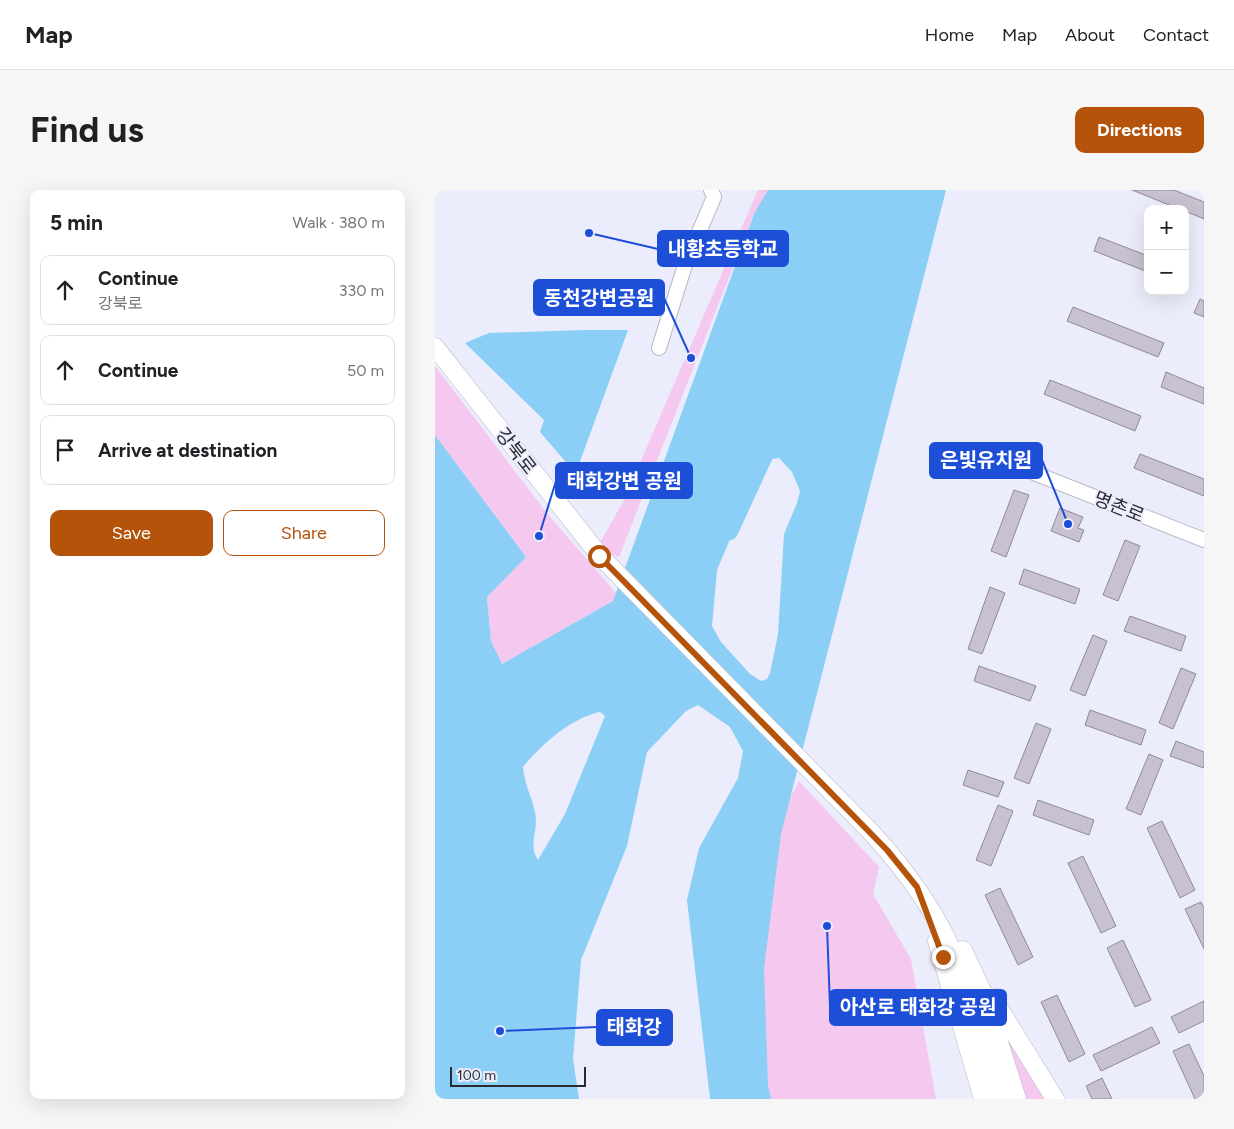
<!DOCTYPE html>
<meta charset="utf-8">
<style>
:root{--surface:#fff;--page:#f6f6f6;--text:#202124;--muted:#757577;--line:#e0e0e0;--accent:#b45309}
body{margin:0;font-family:Figtree,"Noto Sans KR",sans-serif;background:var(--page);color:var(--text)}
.controls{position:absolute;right:15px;top:15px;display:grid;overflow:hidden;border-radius:10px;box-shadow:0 5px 20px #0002}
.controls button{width:45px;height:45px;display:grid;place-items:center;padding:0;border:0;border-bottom:1px solid var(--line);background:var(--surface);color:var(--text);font:25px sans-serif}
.scale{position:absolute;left:15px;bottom:12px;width:136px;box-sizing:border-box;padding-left:5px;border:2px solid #2a2b30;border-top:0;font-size:14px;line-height:18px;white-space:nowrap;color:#2a2b30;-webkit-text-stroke:4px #ecedfc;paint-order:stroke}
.stop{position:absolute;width:15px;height:15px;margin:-11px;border:4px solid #b45309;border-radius:50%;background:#fff}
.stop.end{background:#b45309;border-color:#fff;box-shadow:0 1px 5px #0008}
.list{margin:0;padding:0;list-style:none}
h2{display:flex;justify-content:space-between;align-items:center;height:65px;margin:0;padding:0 20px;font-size:21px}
h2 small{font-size:16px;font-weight:400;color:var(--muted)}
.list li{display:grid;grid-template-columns:32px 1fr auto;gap:15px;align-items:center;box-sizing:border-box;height:70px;margin:0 10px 10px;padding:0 10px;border:1px solid var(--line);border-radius:10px}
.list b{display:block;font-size:19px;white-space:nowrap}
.list p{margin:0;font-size:16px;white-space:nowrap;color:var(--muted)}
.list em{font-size:16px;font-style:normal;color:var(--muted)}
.actions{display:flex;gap:10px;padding:15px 20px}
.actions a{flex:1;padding:11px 0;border:1px solid var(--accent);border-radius:10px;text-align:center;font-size:18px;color:var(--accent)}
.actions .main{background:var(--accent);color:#fff}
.icon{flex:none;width:28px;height:28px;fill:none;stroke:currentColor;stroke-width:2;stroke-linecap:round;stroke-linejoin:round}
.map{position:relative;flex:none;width:769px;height:909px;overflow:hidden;border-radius:10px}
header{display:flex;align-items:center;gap:30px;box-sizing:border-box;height:70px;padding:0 25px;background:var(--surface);border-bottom:1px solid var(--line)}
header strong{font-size:24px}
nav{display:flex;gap:28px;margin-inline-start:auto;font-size:18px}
.intro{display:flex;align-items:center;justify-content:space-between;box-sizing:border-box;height:120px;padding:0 30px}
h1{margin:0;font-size:35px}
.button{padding:12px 22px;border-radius:10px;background:var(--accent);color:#fff;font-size:18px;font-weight:700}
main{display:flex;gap:30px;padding:0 30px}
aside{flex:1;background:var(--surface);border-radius:10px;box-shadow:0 5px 20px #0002}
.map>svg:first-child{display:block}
.green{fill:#f4c8ef}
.water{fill:#8ccff6;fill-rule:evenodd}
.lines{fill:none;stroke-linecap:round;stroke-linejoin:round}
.river{stroke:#8ccff6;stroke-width:16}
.building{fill:#c8c1cf;stroke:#908a97}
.minor-casing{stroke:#b9bac8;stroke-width:16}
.major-casing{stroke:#b9bac8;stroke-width:19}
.minor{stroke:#fff;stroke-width:14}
.major{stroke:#fff;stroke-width:18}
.route{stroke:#b45309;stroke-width:6}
.labels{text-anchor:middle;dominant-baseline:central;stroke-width:4;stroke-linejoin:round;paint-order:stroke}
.street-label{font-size:19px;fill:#2a2b30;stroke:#ecedfc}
.leader{fill:none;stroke:#1d4ed8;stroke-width:2}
.callout-dot{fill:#1d4ed8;stroke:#ecedfc;stroke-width:2}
.callout{fill:#1d4ed8;stroke:#1d4ed8;stroke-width:2}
.callout-label{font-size:20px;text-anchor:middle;font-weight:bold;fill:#fff}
</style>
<header>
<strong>Map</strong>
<nav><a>Home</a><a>Map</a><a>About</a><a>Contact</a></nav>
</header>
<div class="intro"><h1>Find us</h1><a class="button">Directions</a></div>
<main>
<aside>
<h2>5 min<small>Walk · 380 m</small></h2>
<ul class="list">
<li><svg class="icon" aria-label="ahead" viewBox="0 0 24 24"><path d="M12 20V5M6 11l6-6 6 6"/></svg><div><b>Continue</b><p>강북로</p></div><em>330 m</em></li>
<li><svg class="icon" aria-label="ahead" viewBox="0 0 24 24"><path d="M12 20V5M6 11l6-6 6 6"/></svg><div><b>Continue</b></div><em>50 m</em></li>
<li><svg class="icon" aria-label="arrive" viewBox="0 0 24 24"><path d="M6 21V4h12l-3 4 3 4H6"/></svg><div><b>Arrive at destination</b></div></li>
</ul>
<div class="actions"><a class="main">Save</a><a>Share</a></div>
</aside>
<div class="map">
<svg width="769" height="909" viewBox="0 0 769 909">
<rect width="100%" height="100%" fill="#ecedfc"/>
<path class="green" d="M323 0H335L319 24 184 367 162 358 188 312Z
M0 176 111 322 181 403 178 411 67 474 56 451 52 407 91 367 0 245Z
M364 591 444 677 438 704 476 769 501 909H327L322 792 339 639Z
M575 845 614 909H591L571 848Z"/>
<path class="water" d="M333 0H511L346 644 329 778 333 895 336 909H275L252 710 264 658 303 588 308 561 295 537 263 515 251 521 212 562 192 656 146 770 138 869 144 909H0V245L91 367 52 407 56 451 67 474 178 411 319 24ZM344 268 357 282 365 301 362 313 349 344 343 444 335 483 332 489 326 491 315 484 286 452 277 436 282 380 304 328 303 309 315 282 331 270ZM165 522 170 526 130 624 103 670C94 657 101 645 101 631 101 614 89 596 88 577 107 554 136 528 165 522Z
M149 140H193L143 277H135L105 242 109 230 30 153 54 143Z"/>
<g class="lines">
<path class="river" d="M295 342 335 255"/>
</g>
<path class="building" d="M697 0H739L769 12V29L750 21V19H744Z
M664 47 713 66V82L659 61Z
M765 109 769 111V127L759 123Z
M638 117 729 153 723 167 632 131Z
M731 182 769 198V214L726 197Z
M615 190 706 226 700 241 609 204Z
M705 264 769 289V306L699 278Z
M579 300 594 305 571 367 556 361Z
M625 318 648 327 643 338 649 340 644 352 616 341Z
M690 350 705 356 683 411 668 405Z
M589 379 645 399 640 414 584 394Z
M555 397 570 403 547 464 533 459Z
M695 426 751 446 746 461 689 441Z
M658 445 672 451 650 506 635 500Z
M544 476 601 496 595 511 539 491Z
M746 478 761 484 738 539 724 533Z
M655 520 711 540 706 555 650 535Z
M601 533 616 539 594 594 579 588Z
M741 551 769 562V578L735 566Z
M714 564 728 570 706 625 691 619Z
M533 580 569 592 563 607 528 595Z
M603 610 659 630 654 645 598 625Z
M563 615 578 621 556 676 541 670Z
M727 631 760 700 745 708 712 638Z
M648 666 681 736 666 743 633 673Z
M565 698 598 767 583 775 550 705Z
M766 712 769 718V759L750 719Z
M688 750 716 810 700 817 672 758Z
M622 805 650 864 634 872 606 812Z
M769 811V831L744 843 736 827Z
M717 837 725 853 666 881 658 865Z
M754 854 769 886V909H760L738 861Z
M667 888 677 909H657L651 896Z"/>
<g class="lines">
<defs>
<path id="minor" d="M224 158 250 75 279 7 276 0
M599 283 769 350"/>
<path id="major" d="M0 157 165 366 435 641C472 681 503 724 523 774 541 818 552 864 566 909
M502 751 548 909
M528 760 549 805 582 909
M557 807 620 909"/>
</defs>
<use href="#minor" class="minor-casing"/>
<use href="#major" class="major-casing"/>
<use href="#minor" class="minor"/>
<use href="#major" class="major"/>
</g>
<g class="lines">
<path class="route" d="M164 366 452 660 482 697 508 767"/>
</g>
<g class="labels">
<g class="street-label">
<text transform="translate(81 261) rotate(52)">강북로</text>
<text transform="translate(684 317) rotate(22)">명촌로</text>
</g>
</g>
<path class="leader" d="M154 43L223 59M256 168L229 108M633 334L607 270M104 346L121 291M392 736L395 817M65 841L162 837"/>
<g class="callout-dot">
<circle cx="154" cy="43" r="5"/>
<circle cx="256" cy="168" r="5"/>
<circle cx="633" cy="334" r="5"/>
<circle cx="104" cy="346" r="5"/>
<circle cx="392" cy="736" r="5"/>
<circle cx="65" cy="841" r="5"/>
</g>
<g class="callout">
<rect x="223" y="41" width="130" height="35" rx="5"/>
<rect x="99" y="90" width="130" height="35" rx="5"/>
<rect x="495" y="253" width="112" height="35" rx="5"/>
<rect x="121" y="273" width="136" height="35" rx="5"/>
<rect x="395" y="800" width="176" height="35" rx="5"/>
<rect x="162" y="820" width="75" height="35" rx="5"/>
</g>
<g class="callout-label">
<text x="288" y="66">내황초등학교</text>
<text x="164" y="115">동천강변공원</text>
<text x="551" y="277">은빛유치원</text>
<text x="189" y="298">태화강변 공원</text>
<text x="483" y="824">아산로 태화강 공원</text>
<text x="199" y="844">태화강</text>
</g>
</svg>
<div class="controls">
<button>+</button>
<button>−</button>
</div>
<div class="scale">100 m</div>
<div class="stop" style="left:164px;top:366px"></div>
<div class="stop end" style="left:508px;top:767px"></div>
</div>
</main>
